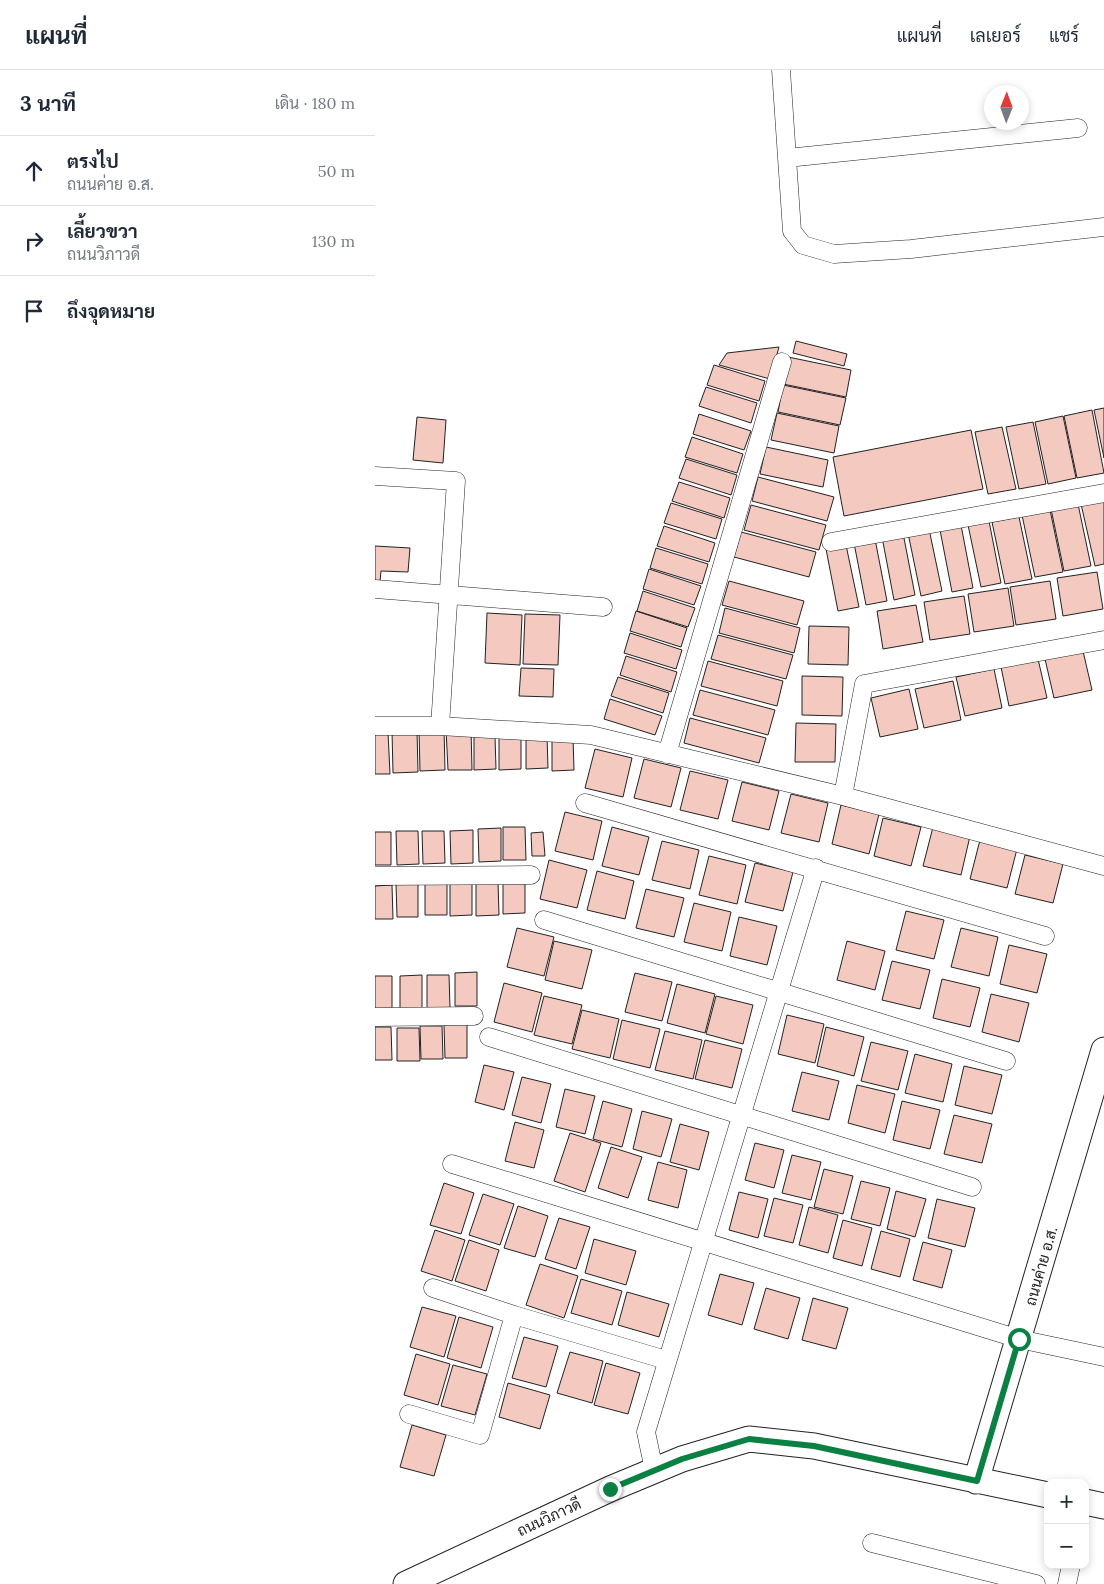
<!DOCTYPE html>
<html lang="th">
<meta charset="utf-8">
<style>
:root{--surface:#fff;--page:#f6f6f7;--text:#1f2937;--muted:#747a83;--line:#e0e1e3}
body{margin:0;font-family:Lora,Sarabun,serif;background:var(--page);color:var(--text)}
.controls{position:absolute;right:15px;bottom:15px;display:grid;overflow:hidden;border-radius:10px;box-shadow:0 2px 8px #0003}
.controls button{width:45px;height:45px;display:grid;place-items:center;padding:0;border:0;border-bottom:1px solid var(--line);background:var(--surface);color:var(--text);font:25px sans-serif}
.compass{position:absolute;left:609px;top:15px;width:45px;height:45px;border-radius:50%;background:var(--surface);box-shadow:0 2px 8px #0003;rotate:1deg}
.stop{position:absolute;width:15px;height:15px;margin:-11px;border:4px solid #0b8043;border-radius:50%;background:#fff}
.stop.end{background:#0b8043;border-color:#fff;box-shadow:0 1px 5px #0008}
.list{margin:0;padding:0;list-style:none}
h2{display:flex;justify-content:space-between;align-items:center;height:65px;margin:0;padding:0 20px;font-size:21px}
h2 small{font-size:16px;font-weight:400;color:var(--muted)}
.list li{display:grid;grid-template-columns:32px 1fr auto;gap:15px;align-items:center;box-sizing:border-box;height:70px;padding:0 20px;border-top:1px solid var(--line)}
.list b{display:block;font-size:19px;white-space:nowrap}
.list p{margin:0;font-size:16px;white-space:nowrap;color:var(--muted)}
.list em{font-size:16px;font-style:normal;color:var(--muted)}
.icon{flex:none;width:28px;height:28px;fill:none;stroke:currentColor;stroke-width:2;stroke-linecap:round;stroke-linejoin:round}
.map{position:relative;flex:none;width:729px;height:1514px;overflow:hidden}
header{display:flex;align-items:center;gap:30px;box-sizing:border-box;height:70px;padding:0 25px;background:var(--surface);border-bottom:1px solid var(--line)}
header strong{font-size:24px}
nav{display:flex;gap:28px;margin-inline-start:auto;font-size:18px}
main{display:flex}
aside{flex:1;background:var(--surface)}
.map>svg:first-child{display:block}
.building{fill:#f3c9c0;stroke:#222}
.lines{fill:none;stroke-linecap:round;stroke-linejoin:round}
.street-casing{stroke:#222;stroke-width:19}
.secondary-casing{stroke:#222;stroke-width:27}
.street{stroke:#fff;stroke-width:18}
.secondary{stroke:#fff;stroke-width:25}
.route{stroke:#0b8043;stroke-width:6}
.labels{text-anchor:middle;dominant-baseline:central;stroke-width:4;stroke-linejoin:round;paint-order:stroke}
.street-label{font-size:15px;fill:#222;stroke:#fff}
</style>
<header>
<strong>แผนที่</strong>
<nav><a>แผนที่</a><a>เลเยอร์</a><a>แชร์</a></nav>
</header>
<main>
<aside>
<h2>3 นาที<small>เดิน · 180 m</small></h2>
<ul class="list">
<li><svg class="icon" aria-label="ahead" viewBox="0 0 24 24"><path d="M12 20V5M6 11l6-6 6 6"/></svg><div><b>ตรงไป</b><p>ถนนค่าย อ.ส.</p></div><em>50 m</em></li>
<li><svg class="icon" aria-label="right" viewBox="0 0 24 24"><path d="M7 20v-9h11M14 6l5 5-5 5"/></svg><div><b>เลี้ยวขวา</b><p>ถนนวิภาวดี</p></div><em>130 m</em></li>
<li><svg class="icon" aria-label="arrive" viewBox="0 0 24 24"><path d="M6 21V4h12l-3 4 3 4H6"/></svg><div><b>ถึงจุดหมาย</b></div></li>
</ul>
</aside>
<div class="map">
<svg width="729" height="1514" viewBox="0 0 729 1514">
<rect width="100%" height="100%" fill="#fff"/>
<path class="building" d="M421 271 472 284 469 296 418 283Z
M404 277 395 309 344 295 352 283Z
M413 287 476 300 471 327 408 314Z
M339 295 390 311 384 331 332 315Z
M408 315 471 328 465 355 403 342Z
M331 317 382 333 376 353 324 336Z
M729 338V388L719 340Z
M717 340 729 403 702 408 689 346Z
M402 343 464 356 459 383 396 370Z
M324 344 376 361 369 380 318 364Z
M688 346 701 408 673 414 660 352Z
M42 347 71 350 68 393 38 390Z
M658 352 671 414 644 419 631 357Z
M627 357 641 419 613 424 600 362Z
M596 360 608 419 469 446 458 387Z
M317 367 368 384 362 403 310 387Z
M391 377 453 390 448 417 385 404Z
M311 389 362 405 356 425 304 408Z
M383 407 459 427 452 451 377 431Z
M304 412 355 428 349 448 297 431Z
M729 429V494L720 496 706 434Z
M296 433 347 449 341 469 289 453Z
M703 434 716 496 689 501 676 439Z
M376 435 451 455 444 480 369 460Z
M675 440 688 502 660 507 647 445Z
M644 447 657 509 630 514 617 452Z
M614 451 626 513 606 517 593 455Z
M586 455 598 518 577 522 565 460Z
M289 456 340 473 334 492 282 476Z
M554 459 567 521 546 526 533 463Z
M366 462 441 482 434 507 359 487Z
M528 463 540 525 519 530 507 467Z
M500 469 512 531 491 535 479 473Z
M471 475 484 537 463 541 451 479Z
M0 476 35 478 33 502 6 501 5 512 0 511Z
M281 478 333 494 327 514 275 498Z
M274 499 326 516 319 535 268 519Z
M722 502 728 539 688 546 682 508Z
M354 511 429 531 422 555 347 535Z
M675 511 681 549 641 555 635 517Z
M633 518 639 556 599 562 593 524Z
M268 521 320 538 313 557 262 541Z
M589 526 595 564 555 570 549 532Z
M541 535 548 572 508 579 502 541Z
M350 538 425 558 419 583 344 563Z
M261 541 312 558 306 577 255 561Z
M112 543 147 545 145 595 110 593Z
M150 544 185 545 183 595 148 594Z
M434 556 474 557 473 595 433 594Z
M255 563 307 580 301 599 249 583Z
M343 565 418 585 411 609 336 589Z
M708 581 717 620 679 628 670 589Z
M251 586 302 602 296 622 245 605Z
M663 589 672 628 634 636 626 597Z
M333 591 408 611 402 636 326 616Z
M146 598 179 599 178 627 144 626Z
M619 599 627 638 590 646 581 607Z
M427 606 468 607 467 646 427 645Z
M243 607 294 623 288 643 236 626Z
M578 611 586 650 549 658 540 619Z
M534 619 543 659 505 667 496 628Z
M325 620 400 640 393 665 318 645Z
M235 629 287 646 280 665 229 649Z
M315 648 391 668 384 693 309 673Z
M421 653 461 654 460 692H420Z
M69 658 70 700 45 701 44 659Z
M96 658 97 700H73L71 659Z
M42 660 43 702 18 703 17 661Z
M0 662H13L15 704H0Z
M151 665H172L173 698 151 699Z
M99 666H120L121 699 99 700Z
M146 666V699L124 700V667Z
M177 667H198L199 700 177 701Z
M220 679 257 688 248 727 210 718Z
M269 689 306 698 296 737 259 728Z
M315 701 353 710 343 749 305 740Z
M367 712 404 721 394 760 357 751Z
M416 724 453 733 444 772 406 763Z
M466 735 504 744 494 784 457 774Z
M190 742 227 751 218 790 180 781Z
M508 748 546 757 536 796 499 786Z
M128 757H150L151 790H128Z
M237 757 274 767 264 805 227 796Z
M558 757 595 766 586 805 548 796Z
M126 758V791L104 792 103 759Z
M98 760V793L76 794 75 761Z
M21 761H43L44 794 22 795Z
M47 761H69L70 793 48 794Z
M0 762H16V795H0Z
M168 762 170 786H157L156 763Z
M605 770 642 779 632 818 595 809Z
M287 771 324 780 315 819 277 810Z
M650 785 688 794 678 833 640 824Z
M334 786 371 795 362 834 324 825Z
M174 790 212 800 202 838 165 829Z
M380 793 418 802 408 841 370 832Z
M222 801 259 811 250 849 212 840Z
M150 810V843L128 844V811Z
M50 812H72V845H50Z
M101 812H123L124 845 101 846Z
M75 813H97V845L75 846Z
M21 814H43V847H22Z
M17 815 18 849H0V816Z
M271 819 309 828 299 867 261 858Z
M319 833 356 842 347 881 309 872Z
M531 841 569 850 559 889 521 880Z
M364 847 402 856 392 895 355 886Z
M142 858 179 867 169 906 132 897Z
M586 858 623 867 614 906 576 897Z
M179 871 217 880 207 919 170 910Z
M472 871 510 881 500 920 462 910Z
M634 875 672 884 662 923 625 914Z
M517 891 555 900 545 939 507 930Z
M102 902V936H80V903Z
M260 903 297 912 287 951 250 942Z
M47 905V938L25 939V906Z
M52 905H74L75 938H52Z
M0 906H17V939H0Z
M567 909 605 918 595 957 558 948Z
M129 913 167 923 157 962 119 952Z
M302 914 340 924 330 963 292 953Z
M616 924 654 933 644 972 607 962Z
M169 926 207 935 197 974 159 965Z
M341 926 378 935 368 974 331 964Z
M207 940 244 949 235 988 197 979Z
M412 945 449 954 440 993 403 984Z
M247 950 285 959 275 998 238 989Z
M92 954V988H70L69 955Z
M45 956H67L68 989H46Z
M0 957H16L17 990H0Z
M451 957 489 967 479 1006 442 996Z
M22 958H44L45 991H22Z
M290 961 327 970 318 1009 280 1000Z
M330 970 367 979 357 1018 320 1009Z
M496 972 533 981 523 1020 486 1011Z
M540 984 577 994 568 1032 530 1023Z
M109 995 139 1002 129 1040 100 1032Z
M589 996 627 1005 617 1044 580 1035Z
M427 1002 464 1011 454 1050 417 1041Z
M147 1007 176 1014 166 1053 137 1045Z
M482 1015 520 1024 510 1063 473 1053Z
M190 1019 220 1026 210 1064 181 1057Z
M228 1031 257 1039 247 1077 218 1069Z
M527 1031 565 1040 555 1079 518 1070Z
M267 1041 297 1049 286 1087 258 1079Z
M579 1045 617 1054 607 1093 569 1084Z
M140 1052 169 1060 159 1098 130 1091Z
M305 1054 334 1062 324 1100 295 1092Z
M195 1063 226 1073 210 1122 179 1111Z
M380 1073 409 1080 399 1118 370 1110Z
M236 1077 267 1087 253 1128 223 1118Z
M417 1085 446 1092 436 1130 407 1123Z
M283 1092 312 1100 303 1138 273 1130Z
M449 1099 478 1106 468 1144 439 1137Z
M486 1111 515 1118 505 1156 476 1149Z
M69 1113 99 1123 86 1164 55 1155Z
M521 1121 551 1129 540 1167 512 1159Z
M364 1122 393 1129 383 1168 354 1160Z
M108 1124 139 1134 125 1175 94 1165Z
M399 1128 428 1135 418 1173 389 1166Z
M562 1129 600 1138 590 1177 553 1168Z
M143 1136 173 1146 160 1187 129 1178Z
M434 1137 463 1145 453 1183 424 1175Z
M184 1148 215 1157 201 1199 170 1189Z
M468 1150 497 1158 487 1196 458 1188Z
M60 1160 90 1170 77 1211 46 1201Z
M506 1161 535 1169 525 1207 496 1199Z
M219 1169 261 1181 251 1215 210 1203Z
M94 1170 124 1180 111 1221 80 1211Z
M548 1172 577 1180 567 1218 538 1210Z
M165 1194 203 1206 189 1248 151 1235Z
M345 1204 379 1213 367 1255 333 1245Z
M206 1209 247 1221 237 1255 196 1243Z
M391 1218 425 1228 413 1269 379 1259Z
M252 1222 294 1234 284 1267 243 1255Z
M438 1228 473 1238 461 1279 427 1270Z
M47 1237 81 1246 69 1287 35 1277Z
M84 1247 118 1257 106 1298 72 1288Z
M149 1267 183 1276 171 1317 137 1308Z
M195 1282 228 1291 217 1333 182 1323Z
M41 1284 75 1294 63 1335 29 1325Z
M231 1293 265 1303 253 1344 219 1335Z
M78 1295 112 1304 100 1345 66 1336Z
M133 1313 175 1325 165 1359 124 1347Z
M37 1355 71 1365 59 1406 25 1397Z"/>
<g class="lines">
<defs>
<path id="street" d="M406 0 417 161 428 175 459 184 536 179 729 157
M412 88 703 58
M0 406 81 411 65 656
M456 472 729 423
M0 519 228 537
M0 656H65L216 665 468 726 729 796
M292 684 407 292
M468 726 489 614 729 570
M210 733 670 866
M0 806 156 805
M169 850 631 991
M0 947 99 946
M114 967 597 1117
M77 1094 644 1269 729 1287
M58 1218 139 1245 291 1290
M34 1344 105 1365 139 1245
M279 1400 271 1362 441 798
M497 1473 661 1514
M692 1514 696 1495"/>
<path id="secondary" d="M601 1411 729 980
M710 1432 729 1436
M31 1514 235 1419 307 1389 374 1369 439 1376 673 1425"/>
</defs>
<use href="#street" class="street-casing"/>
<use href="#secondary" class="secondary-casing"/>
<use href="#street" class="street"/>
<use href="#secondary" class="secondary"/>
</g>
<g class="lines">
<path class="route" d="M235 1419 307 1389 374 1369 439 1376 602 1411 644 1269"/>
</g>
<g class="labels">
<g class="street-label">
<text transform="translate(666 1196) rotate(-74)">ถนนค่าย อ.ส.</text>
<text transform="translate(174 1447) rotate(-25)">ถนนวิภาวดี</text>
</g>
</g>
</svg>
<div class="controls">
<button>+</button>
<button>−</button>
</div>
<svg class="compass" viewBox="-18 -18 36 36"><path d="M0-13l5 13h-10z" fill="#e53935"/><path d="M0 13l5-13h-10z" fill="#747a83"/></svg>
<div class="stop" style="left:644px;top:1269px"></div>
<div class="stop end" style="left:235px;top:1419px"></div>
</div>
</main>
